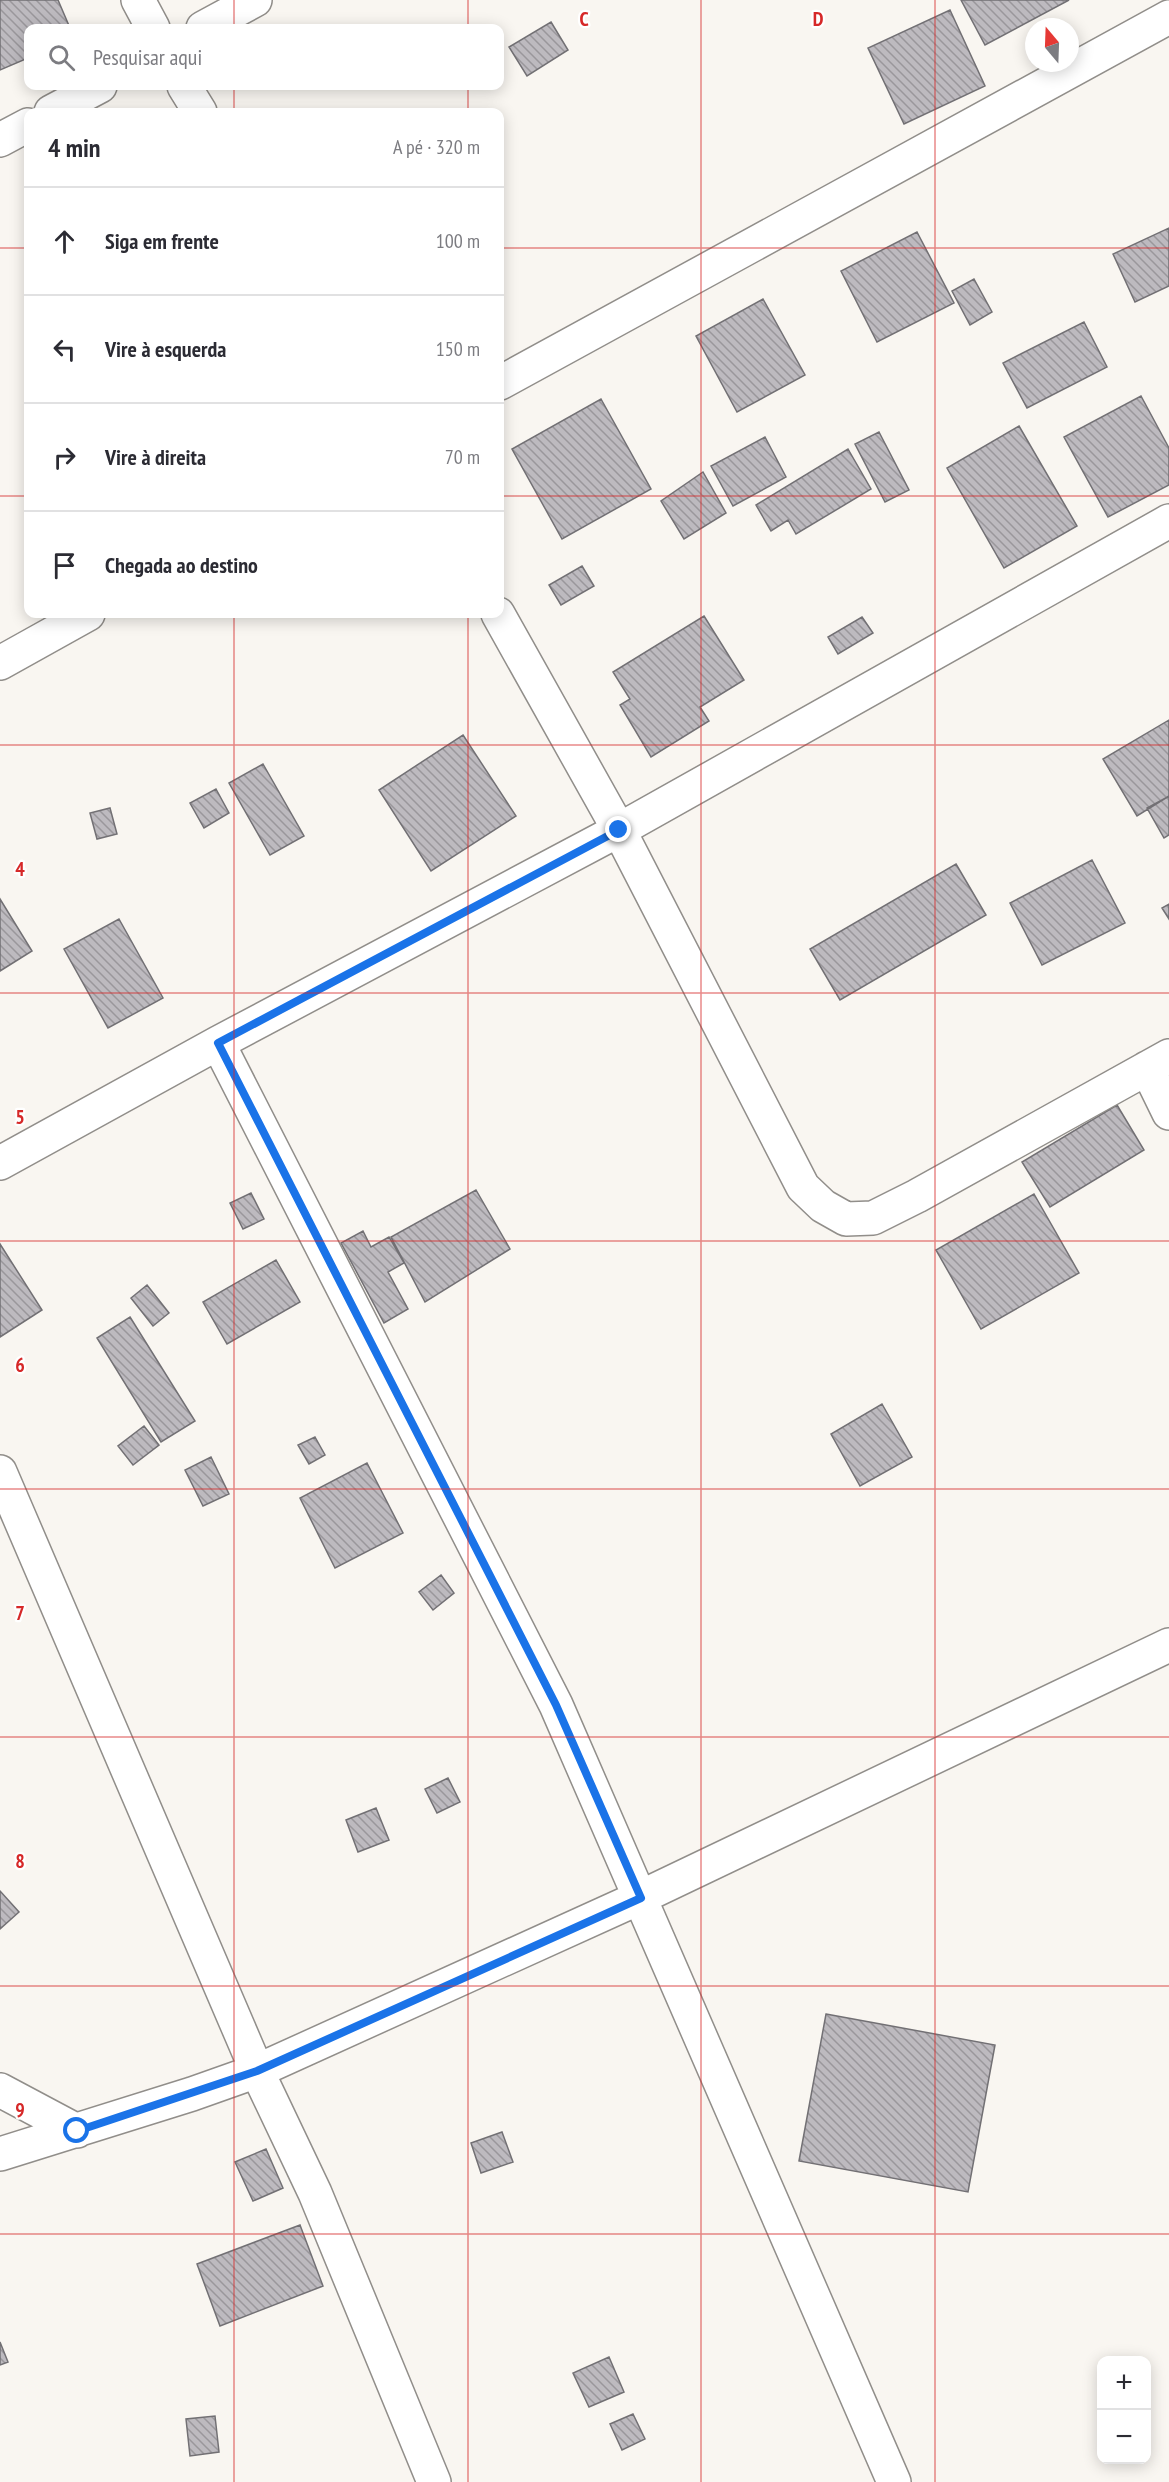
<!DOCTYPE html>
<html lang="pt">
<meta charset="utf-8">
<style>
:root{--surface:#fff;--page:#f7f7f7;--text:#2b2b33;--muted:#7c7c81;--line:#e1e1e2}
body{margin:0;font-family:"PT Sans Narrow",sans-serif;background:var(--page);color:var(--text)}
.controls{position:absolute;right:18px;bottom:18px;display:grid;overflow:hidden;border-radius:12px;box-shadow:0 3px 15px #0003}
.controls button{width:54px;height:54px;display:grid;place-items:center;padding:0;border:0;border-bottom:2px solid var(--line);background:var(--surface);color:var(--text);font:30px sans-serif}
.compass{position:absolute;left:1025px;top:18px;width:54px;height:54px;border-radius:50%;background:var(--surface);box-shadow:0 3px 15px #0003;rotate:341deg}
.stop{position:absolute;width:18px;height:18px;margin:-14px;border:4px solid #1a73e8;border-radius:50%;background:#fff}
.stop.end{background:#1a73e8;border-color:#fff;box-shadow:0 2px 6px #0008}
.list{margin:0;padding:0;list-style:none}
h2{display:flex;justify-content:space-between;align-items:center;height:78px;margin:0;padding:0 24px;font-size:26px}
h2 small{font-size:20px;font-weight:400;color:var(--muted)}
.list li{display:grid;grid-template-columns:39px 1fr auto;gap:18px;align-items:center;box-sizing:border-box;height:108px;padding:0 24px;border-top:2px solid var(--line)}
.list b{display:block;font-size:22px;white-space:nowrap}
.list em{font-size:20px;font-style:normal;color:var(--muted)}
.icon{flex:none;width:33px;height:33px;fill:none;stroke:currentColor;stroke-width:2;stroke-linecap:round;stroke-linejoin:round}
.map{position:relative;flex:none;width:1169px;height:2482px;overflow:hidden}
.search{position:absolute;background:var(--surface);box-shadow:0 3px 15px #0003;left:24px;top:24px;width:480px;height:66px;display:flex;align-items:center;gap:15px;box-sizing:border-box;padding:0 21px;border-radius:12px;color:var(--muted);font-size:22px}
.panel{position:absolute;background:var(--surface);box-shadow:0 3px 15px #0003;left:24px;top:108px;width:480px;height:510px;border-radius:12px}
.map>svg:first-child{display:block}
.building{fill:url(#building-back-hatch);stroke:#727074;stroke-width:1.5}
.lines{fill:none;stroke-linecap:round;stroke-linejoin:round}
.street-casing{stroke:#918e8a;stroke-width:36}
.street{stroke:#fff;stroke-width:33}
.route{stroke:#1a73e8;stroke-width:8}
.grid{fill:none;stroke:#d62828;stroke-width:1.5;stroke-opacity:0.55}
.grid-label{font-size:20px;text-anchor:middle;font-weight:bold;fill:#d62828;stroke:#fff;stroke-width:4.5;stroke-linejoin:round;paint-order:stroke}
</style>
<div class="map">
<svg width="1169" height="2482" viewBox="0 0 1169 2482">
<defs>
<pattern id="building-back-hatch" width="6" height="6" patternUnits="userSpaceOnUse" patternTransform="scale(1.5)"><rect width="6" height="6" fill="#bdbabf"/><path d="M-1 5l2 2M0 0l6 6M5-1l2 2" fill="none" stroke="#9a979b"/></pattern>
</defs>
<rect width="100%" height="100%" fill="#f9f6f1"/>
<path class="building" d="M0 0H58L70 28H28V58L0 70Z
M961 0H1069L985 45Z
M950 10 985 86 904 124 868 48Z
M551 22 568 50 527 76 509 47Z
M1169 228V286L1135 302 1113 254Z
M917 232 954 303 877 342 841 271Z
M974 279 992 312 970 325 952 291Z
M763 299 805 375 737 412 696 336Z
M1084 322 1107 367 1027 408 1003 363Z
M1141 396 1169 448V485L1108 517 1064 437Z
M601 399 651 489 562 539 512 449Z
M1019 426 1077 526 1004 568 947 468Z
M879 432 909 490 885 502 855 444Z
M765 437 786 477 733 506 711 466Z
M848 449 871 489 796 534 788 520 771 531 756 505Z
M703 472 726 513 684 539 661 501Z
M582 566 594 586 561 605 549 585Z
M704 616 744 680 700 707 709 721 651 757 620 705 630 699 613 672Z
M862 617 873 633 838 654 828 637Z
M1169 720V796L1137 816 1103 759Z
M463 735 516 816 431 871 379 790Z
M263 764 304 836 270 855 229 783Z
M216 789 229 813 204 828 190 803Z
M1169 796V835L1164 838 1147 808Z
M110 808 117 834 97 839 90 813Z
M1092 860 1125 923 1042 965 1010 903Z
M956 864 986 915 840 1000 810 949Z
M0 899 32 951 0 971Z
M1169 904V919L1162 908Z
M119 919 163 998 108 1028 64 949Z
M1117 1105 1144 1150 1050 1207 1022 1162Z
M476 1190 510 1249 425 1302 391 1237Z
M251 1193 264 1219 243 1229 230 1203Z
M1034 1194 1079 1273 981 1329 936 1250Z
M363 1231 371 1247 389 1237 404 1263 388 1272 408 1309 384 1323 341 1243Z
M0 1244 42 1310 0 1337Z
M276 1260 300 1302 227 1344 203 1302Z
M147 1285 169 1313 153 1326 131 1298Z
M130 1317 195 1421 161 1442 97 1338Z
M882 1404 912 1457 860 1486 831 1434Z
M144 1426 159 1445 133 1465 118 1446Z
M315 1437 325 1455 309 1464 298 1445Z
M211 1457 229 1494 203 1506 185 1470Z
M367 1463 403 1533 335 1568 300 1498Z
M441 1575 454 1593 433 1610 419 1592Z
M448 1778 460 1802 437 1813 425 1789Z
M376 1808 389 1840 358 1852 346 1820Z
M0 1891 19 1912 0 1929Z
M826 2014 995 2045 968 2192 799 2161Z
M502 2132 513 2162 481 2173 471 2143Z
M266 2149 283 2188 253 2201 235 2162Z
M300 2225 323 2286 220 2326 197 2264Z
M0 2342 8 2362 0 2365Z
M609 2357 624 2392 589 2407 573 2373Z
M633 2414 645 2439 622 2450 610 2424Z
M215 2416 219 2452 190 2456 186 2419Z"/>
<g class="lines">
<defs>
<path id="street" d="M138 0 153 28
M203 28 255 0
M184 86 200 112
M51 112 100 86
M0 140 28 125
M500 383 1169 17
M498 614 619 830 803 1187 823 1206 846 1219 873 1218 917 1196 1169 1056
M0 663 88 614
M218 1043 556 1705 894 2482
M1147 1068 1169 1113
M0 1163 218 1043 619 830 1169 521
M0 1472 257 2071 315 2193 434 2482
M0 2090 77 2131
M0 2154 192 2094 257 2071 641 1897 1169 1645"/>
</defs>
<use href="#street" class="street-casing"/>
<use href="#street" class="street"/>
</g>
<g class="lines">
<path class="route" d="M77 2131 257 2071 641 1898 556 1705 218 1043 619 830"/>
</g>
<path class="grid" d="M234 0V28M468 0V28M701 0V2482M935 0V2482M234 86V112M468 86V112M0 248H28M500 248H1169M0 496H28M500 496H1169M234 614V2482M468 614V2482M0 745H1169M0 993H1169M0 1241H1169M0 1489H1169M0 1737H1169M0 1986H1169M0 2234H1169"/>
<g class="grid-label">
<text x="584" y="26">C</text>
<text x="818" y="26">D</text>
<text x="20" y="876">4</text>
<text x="20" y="1124">5</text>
<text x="20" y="1372">6</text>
<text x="20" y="1620">7</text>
<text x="20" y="1868">8</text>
<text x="20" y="2117">9</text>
</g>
</svg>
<div class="controls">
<button>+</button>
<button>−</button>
</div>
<svg class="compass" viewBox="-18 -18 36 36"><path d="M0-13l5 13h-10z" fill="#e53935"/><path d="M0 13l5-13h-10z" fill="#7c7c81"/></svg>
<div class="stop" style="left:77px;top:2131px"></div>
<div class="stop end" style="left:619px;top:830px"></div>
<div class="search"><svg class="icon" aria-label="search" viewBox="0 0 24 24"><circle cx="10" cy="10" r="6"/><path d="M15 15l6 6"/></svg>Pesquisar aqui</div>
<section class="panel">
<h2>4 min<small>A pé · 320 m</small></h2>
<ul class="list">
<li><svg class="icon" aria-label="ahead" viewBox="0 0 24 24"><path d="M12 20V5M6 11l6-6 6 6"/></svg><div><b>Siga em frente</b></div><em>100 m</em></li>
<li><svg class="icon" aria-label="left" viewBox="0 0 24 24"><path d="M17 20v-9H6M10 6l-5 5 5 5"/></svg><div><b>Vire à esquerda</b></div><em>150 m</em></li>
<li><svg class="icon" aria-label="right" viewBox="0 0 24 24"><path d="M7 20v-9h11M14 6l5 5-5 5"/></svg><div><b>Vire à direita</b></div><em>70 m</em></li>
<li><svg class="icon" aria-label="arrive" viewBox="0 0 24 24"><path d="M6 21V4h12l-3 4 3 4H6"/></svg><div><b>Chegada ao destino</b></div></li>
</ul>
</section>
</div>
